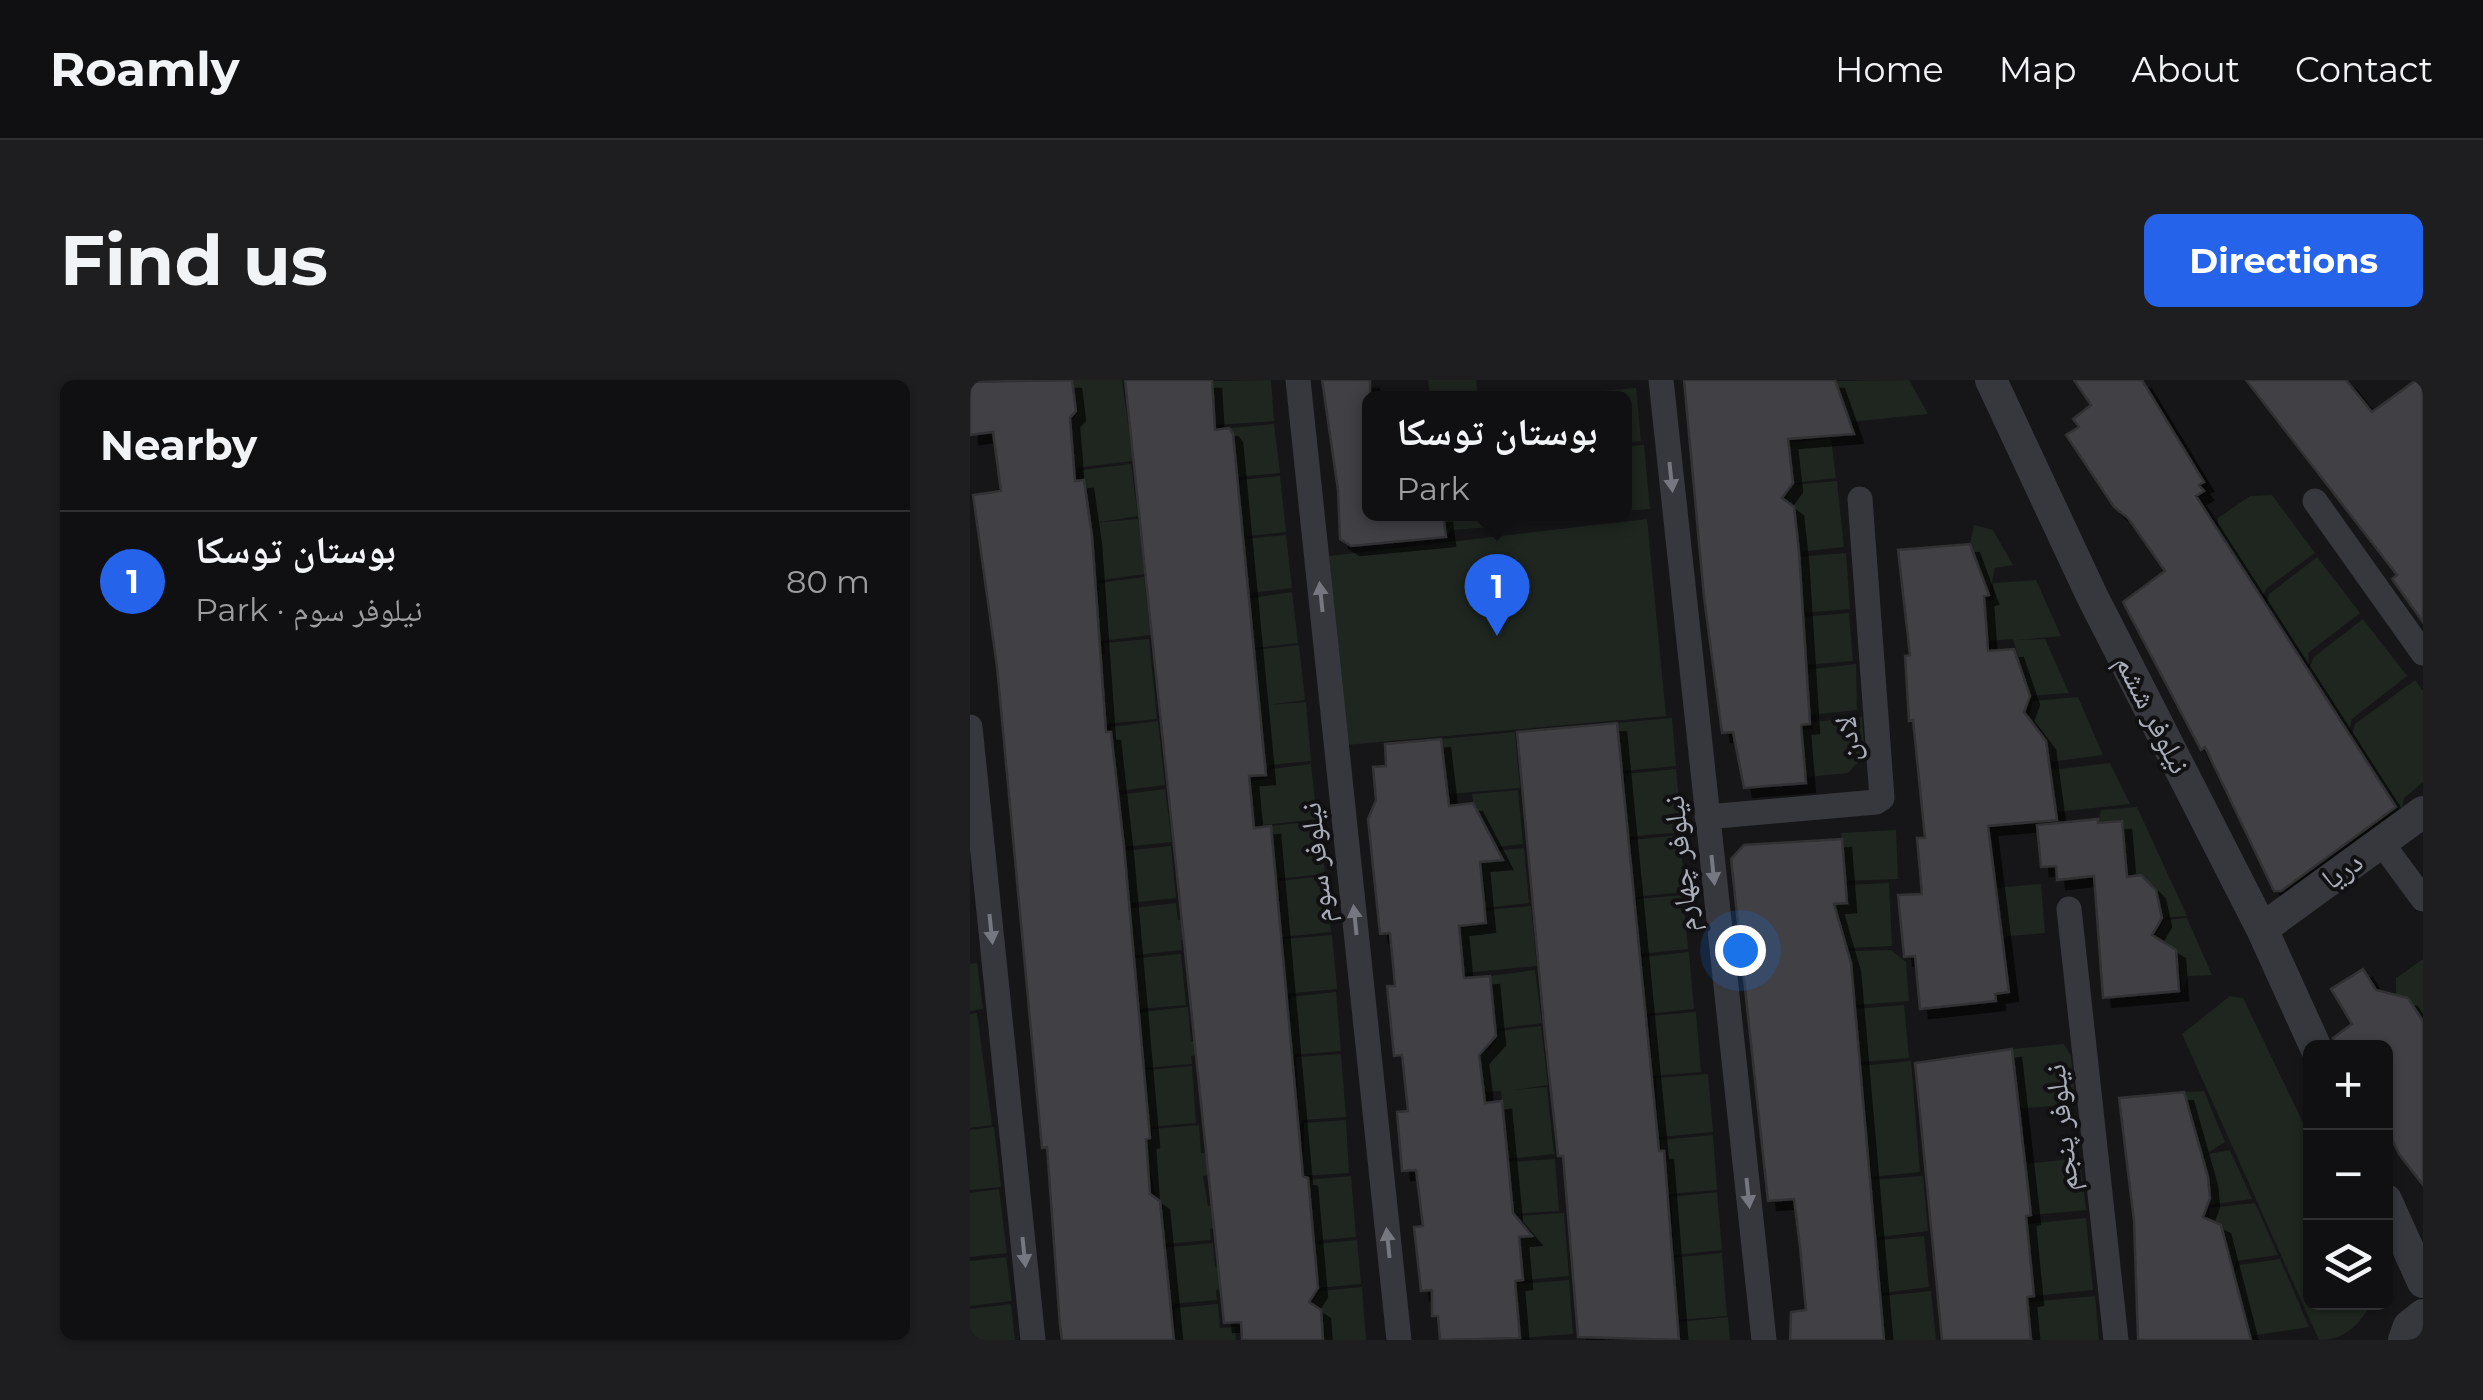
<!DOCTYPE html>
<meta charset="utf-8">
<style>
:root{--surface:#101012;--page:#1e1e20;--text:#f1f3f6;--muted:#9c9d9f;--line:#303032;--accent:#2563eb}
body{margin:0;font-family:Montserrat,"Noto Naskh Arabic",sans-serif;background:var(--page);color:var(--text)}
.controls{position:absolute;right:30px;bottom:30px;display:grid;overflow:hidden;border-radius:15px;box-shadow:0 2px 8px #0004}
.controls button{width:90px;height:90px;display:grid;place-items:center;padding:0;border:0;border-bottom:2px solid var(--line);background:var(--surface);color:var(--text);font:50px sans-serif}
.you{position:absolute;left:770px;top:570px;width:35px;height:35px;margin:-25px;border:8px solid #fff;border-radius:50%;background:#1a73e8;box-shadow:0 0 0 15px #1a73e833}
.badge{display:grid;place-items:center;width:65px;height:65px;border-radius:50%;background:var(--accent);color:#fff;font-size:32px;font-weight:700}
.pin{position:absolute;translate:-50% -82px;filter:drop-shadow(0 2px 5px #0008)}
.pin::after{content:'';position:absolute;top:52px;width:35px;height:30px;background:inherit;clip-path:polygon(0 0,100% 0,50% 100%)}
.popup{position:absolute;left:392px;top:11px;width:270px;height:130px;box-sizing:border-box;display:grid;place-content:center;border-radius:15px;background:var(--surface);filter:drop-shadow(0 2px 8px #0005);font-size:32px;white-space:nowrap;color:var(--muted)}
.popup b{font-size:38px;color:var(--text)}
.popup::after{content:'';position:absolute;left:50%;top:100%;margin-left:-20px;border:20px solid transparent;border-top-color:var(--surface)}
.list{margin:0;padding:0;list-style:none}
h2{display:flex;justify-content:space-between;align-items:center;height:130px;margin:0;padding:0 40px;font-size:42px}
h2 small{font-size:32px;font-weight:400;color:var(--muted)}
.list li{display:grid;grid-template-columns:65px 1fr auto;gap:30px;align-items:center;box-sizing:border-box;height:140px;padding:0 40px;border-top:2px solid var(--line)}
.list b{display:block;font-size:38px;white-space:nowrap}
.list p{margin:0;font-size:32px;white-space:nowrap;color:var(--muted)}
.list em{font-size:32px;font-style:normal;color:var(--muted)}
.icon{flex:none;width:55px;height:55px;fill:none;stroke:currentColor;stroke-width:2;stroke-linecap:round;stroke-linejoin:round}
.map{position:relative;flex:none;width:1453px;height:960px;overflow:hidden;border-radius:15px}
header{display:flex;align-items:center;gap:60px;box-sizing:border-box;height:140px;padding:0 50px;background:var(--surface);border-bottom:2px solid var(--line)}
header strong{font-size:48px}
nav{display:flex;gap:55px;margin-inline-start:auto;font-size:35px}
.intro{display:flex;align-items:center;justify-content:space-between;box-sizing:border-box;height:240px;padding:0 60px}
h1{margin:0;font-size:70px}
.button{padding:25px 45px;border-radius:15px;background:var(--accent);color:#fff;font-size:35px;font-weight:700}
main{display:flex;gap:60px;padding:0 60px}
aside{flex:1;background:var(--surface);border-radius:15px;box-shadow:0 2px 8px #0004}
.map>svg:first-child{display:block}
.green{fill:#1e261f}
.building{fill:#404145;stroke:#303034;stroke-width:2.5;filter:url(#shadow)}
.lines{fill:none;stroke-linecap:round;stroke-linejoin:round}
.minor{stroke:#37383d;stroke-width:25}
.tertiary{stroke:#37383d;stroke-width:32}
.oneway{fill:#757881}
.labels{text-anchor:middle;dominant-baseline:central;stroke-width:8;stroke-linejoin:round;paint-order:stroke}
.street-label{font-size:30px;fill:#a8adb8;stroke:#111113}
</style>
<header>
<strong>Roamly</strong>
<nav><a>Home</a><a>Map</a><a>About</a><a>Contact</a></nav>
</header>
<div class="intro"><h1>Find us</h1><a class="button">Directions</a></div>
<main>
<aside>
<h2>Nearby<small></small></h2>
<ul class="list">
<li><span class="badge">1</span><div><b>بوستان توسکا</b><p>Park · نیلوفر سوم</p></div><em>80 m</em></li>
</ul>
</aside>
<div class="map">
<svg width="1453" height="960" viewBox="0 0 1453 960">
<defs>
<filter id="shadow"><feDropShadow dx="9" dy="9" stdDeviation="0" flood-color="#0009"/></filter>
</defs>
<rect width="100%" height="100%" fill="#161618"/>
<path class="green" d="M102 0H152L163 81 104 88 99 43 108 32Z
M301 0 304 41 245 45 242 1Z
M458 0H506L508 18H460Z
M939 0 958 34 880 42 865 1Z
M666 8 671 61 655 63 654 19 620 18 621 12Z
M304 44 310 93 267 97 259 48Z
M861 58 866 98 823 103 819 63Z
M674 65 680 129 655 131V66Z
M161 84 168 136 124 143 168 139 176 194 124 201 120 161 124 159 112 90Z
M310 96 316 152 272 157 270 100Z
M867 101 874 167 829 172 824 127 814 120 823 105Z
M1302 115 1345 173 1296 209 1290 222 1248 151V138L1280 116Z
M473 134H520L521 147 482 150 476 157Z
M677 139 696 336 376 365 359 176Z
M1004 145 1023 150 1043 185 1025 188 1019 215 1000 164Z
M316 155 322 208 281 213 278 222 275 159Z
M876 173 880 229 831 233 827 177Z
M1347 177 1390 233 1338 273 1339 285 1296 228 1299 214Z
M174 197 181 255 131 261 125 216 129 215 128 203Z
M1066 200 1091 256 1047 260 1075 259 1099 313 1060 316 1043 259 1017 261 1014 221 1024 220 1023 203Z
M322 212 328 263 284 268 279 227 282 218Z
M879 233 883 281 836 285 832 237Z
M1393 239 1437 296 1382 339 1379 352 1344 303 1334 299 1344 277Z
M179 259 187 339 136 344 129 275 135 274 134 263Z
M329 265 335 320 298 325 336 322 341 381 299 385 296 395 285 270Z
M886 284 887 330 839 335 834 290Z
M1445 300 1453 311V402L1434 418 1431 434 1381 358 1385 344Z
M1108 317 1133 375 1078 382 1058 338 1063 321Z
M892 337 895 375 878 393 836 397 831 350 843 349V342Z
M702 338 706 386 651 391 647 343Z
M188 341 195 405 148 411 141 347Z
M545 352 550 408 478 414 476 393H472L471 359Z
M1140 383 1160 424 1086 432 1081 390Z
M341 384 347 439 284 446 279 401 297 399 301 389Z
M706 389 712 452 658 457 655 394Z
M195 409 202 462 154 467 147 415Z
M548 410 553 464 510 469 502 414Z
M1167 427 1217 536 1192 538 1186 510 1171 495H1138L1137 486 1156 484 1152 442 1128 443 1131 430Z
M349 441 355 494 306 499 301 446Z
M926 450 928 499 874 501 871 453Z
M710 455 715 512 664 517 661 460Z
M201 466 206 518 159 523 153 471Z
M554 468 559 523 515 528 512 472Z
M355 496 361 552 312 557 309 501Z
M919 503 922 566 858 569 857 524 875 505Z
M1071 504 1075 553 1029 557 1025 508Z
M713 515 718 569 670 574 667 519Z
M206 523 208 540 218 539 220 558 211 560 212 570 157 576 154 529Z
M561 526 567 586 493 593 489 548 518 546 517 530Z
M1217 538 1242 595 1218 596 1213 611 1207 574 1201 575 1200 566 1184 557 1194 540Z
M362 555 367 609 315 614 314 559Z
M921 570 936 582 939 621 885 625 878 571Z
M719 572 724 629 676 634 673 577Z
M211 574 216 625 168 629 159 579Z
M1453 579V641L1438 618 1426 615V598Z
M7 583 13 629 0 631V584Z
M565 590 572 643 526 649 520 596Z
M366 612 371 671 322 675 320 617Z
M1260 616 1273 618 1340 757V922L1403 923C1387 944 1378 960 1349 960L1212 654Z
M934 625 939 678 891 682 885 629Z
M218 627 221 661H235L236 674 221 676 222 684 174 688 171 632Z
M726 632 731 692 682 696 680 636Z
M7 633 22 745 0 748V634Z
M571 646 578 705 544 710 577 707 584 774 537 779 531 711 514 712 511 690 500 671 518 670 529 657 528 651Z
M1094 664 1101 676 1106 724 1048 729 1042 669Z
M371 674 376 737 333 740 330 745 326 677Z
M941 681 950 792 902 797 899 770 888 760 892 747 898 746 894 709H887L882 697 890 686Z
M222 686 226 743 179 747 177 690Z
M738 694 743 752 688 757 686 698Z
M1234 711 1255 762 1231 777 1214 712Z
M376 740 379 793 333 796 334 743Z
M229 745 231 773 246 772 248 794 233 796 238 826 253 825 254 847 240 849 241 860 194 864C191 825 179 800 176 761L182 760V749Z
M24 747 31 807 0 810V750Z
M743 755 747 810 697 814 690 760Z
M1260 770 1282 819 1237 825 1230 782 1237 774Z
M1110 778 1116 830 1061 835 1055 784Z
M585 779 589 831 543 834 539 782Z
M381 796 386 857 332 862 336 800Z
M953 796 958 851 902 858 907 853 903 819 892 813 901 800Z
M29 809 37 873 0 877V813Z
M747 812 752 870 704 875 701 817Z
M1285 823 1308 875 1266 881 1264 890 1251 846 1240 840 1239 828Z
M594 833 599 896 553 900 546 836Z
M1116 838 1123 910 1064 916 1056 844Z
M954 856 959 907 912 913 908 875 899 868V861Z
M387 860 391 904 348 908 345 874 335 865Z
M243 863 245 887 259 886 262 908 246 910 247 920 201 924 196 874 190 868Z
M752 873 757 936 707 940 699 878Z
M36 877 42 921 0 926V881Z
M1310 879 1339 947 1280 956 1263 897 1269 885Z
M599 900 603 954 550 958 546 904Z
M392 907 396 960H353L351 930 341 923 350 911Z
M961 911 966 960H914L912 934 902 935 910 916Z
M1125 916 1129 960H1061L1058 922Z
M41 924 45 960H0V929Z
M248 924 250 948 265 947 266 960H205V928Z
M758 937 760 960H711L709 942Z"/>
<path class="building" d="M102 0 106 31 100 38 105 101 114 100 122 156 136 352H141L154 467 180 758 176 759 180 814 190 821 204 960H92L90 946 77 767 72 768 27 287 3 115 31 111 23 52 0 55V2Z
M155 0H242L245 50 259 48 263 54 296 395 279 396 284 448 301 446 333 796 338 798 348 908 339 922 351 930 353 960H272L271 942 254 943Z
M352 0H400V134H473L476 157 381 166 370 159 368 110Z
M714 0H865L884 54 818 59 823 103 812 118 824 127 829 172 840 344 831 345 836 403 774 408 763 352 752 353 734 217Z
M1104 0H1172L1234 102 1229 105 1234 111 1226 116 1426 427 1311 511H1304L1235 367 1231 370 1153 222 1195 191 1158 138 1144 127 1096 55 1109 47 1103 39 1121 25Z
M1276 0H1376L1402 32 1446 0H1453V242L1422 199 1427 195Z
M1000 164 1019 215 1014 216 1018 271 1044 269 1060 316 1054 332 1076 361 1087 440 1018 446 1039 612 1025 614 1026 621 950 629 945 576 934 577 928 515 952 514 947 458H955L943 340 939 341 935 276 940 275 928 170Z
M647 343 689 771H694L709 960 608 957 593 776H588L575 657 547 352Z
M471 359 479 426 503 423 533 480 510 482 516 543 489 546 494 598 520 596 526 656 509 675 515 723 532 721 543 833 562 856 549 857 553 900 545 901 550 958 470 960 468 936H462V910L451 911 444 847 453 846 446 790 432 791 427 732 438 731 432 675 424 676 417 606H425L420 553 410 554 398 439 406 420 403 387 416 386 415 364Z
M1128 439V443L1152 441 1157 497 1171 495 1186 510 1192 538 1182 555 1206 570 1209 611 1133 618 1124 496 1087 500 1086 486 1071 487 1067 445Z
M872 459 877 523 864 524 881 583 914 960H820L821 932 836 930 830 867 824 819 798 821 761 479 774 465Z
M1393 589 1406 610 1438 618 1453 641V805L1429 774 1416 746V668H1366L1363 658 1382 644 1361 609Z
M1042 669 1061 835 1056 836 1064 916 1057 917 1061 960H972L945 683Z
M1214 712 1238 797 1240 818 1233 837 1251 845 1281 960H1168L1164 841 1149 718Z"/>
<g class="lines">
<path class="minor" d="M328 0 429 960
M691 0 794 960
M1345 121 1453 273
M0 347 63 960
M737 437 906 422 912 418 890 119
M1411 462 1453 519
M1099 529 1146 960"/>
<path class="tertiary" d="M1021 0 1122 216 1292 549 1346 668
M1292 549 1453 432
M1416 820 1453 902
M1434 960 1439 946 1453 935"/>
</g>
<defs><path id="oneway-solid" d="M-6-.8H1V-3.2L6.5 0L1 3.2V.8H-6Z" transform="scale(2.5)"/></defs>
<g class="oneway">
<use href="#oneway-solid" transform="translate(701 97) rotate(84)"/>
<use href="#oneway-solid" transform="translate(351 217) rotate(-96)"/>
<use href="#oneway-solid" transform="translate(743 490) rotate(84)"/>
<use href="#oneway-solid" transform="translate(385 540) rotate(-96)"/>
<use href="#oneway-solid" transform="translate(21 549) rotate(84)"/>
<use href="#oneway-solid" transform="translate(778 813) rotate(84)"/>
<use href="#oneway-solid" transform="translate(418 863) rotate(-96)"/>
<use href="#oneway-solid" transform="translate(54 872) rotate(84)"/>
</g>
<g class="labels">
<g class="street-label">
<text transform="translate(1183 334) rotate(63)">نیلوفر ششم</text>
<text transform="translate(877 359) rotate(-95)">لادن</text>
<text transform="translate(346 483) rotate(-96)">نیلوفر سوم</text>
<text transform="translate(710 484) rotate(-96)">نیلوفر چهارم</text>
<text transform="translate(1372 490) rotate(-36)">دریا</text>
<text transform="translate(1091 748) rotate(-96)">نیلوفر پنجم</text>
</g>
</g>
</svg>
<div class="controls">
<button>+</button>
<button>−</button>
<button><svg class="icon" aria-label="layers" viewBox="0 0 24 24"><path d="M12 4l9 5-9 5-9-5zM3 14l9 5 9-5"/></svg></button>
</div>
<div class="you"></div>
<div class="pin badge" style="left:527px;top:256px">1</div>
<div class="popup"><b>بوستان توسکا</b>Park</div>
</div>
</main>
